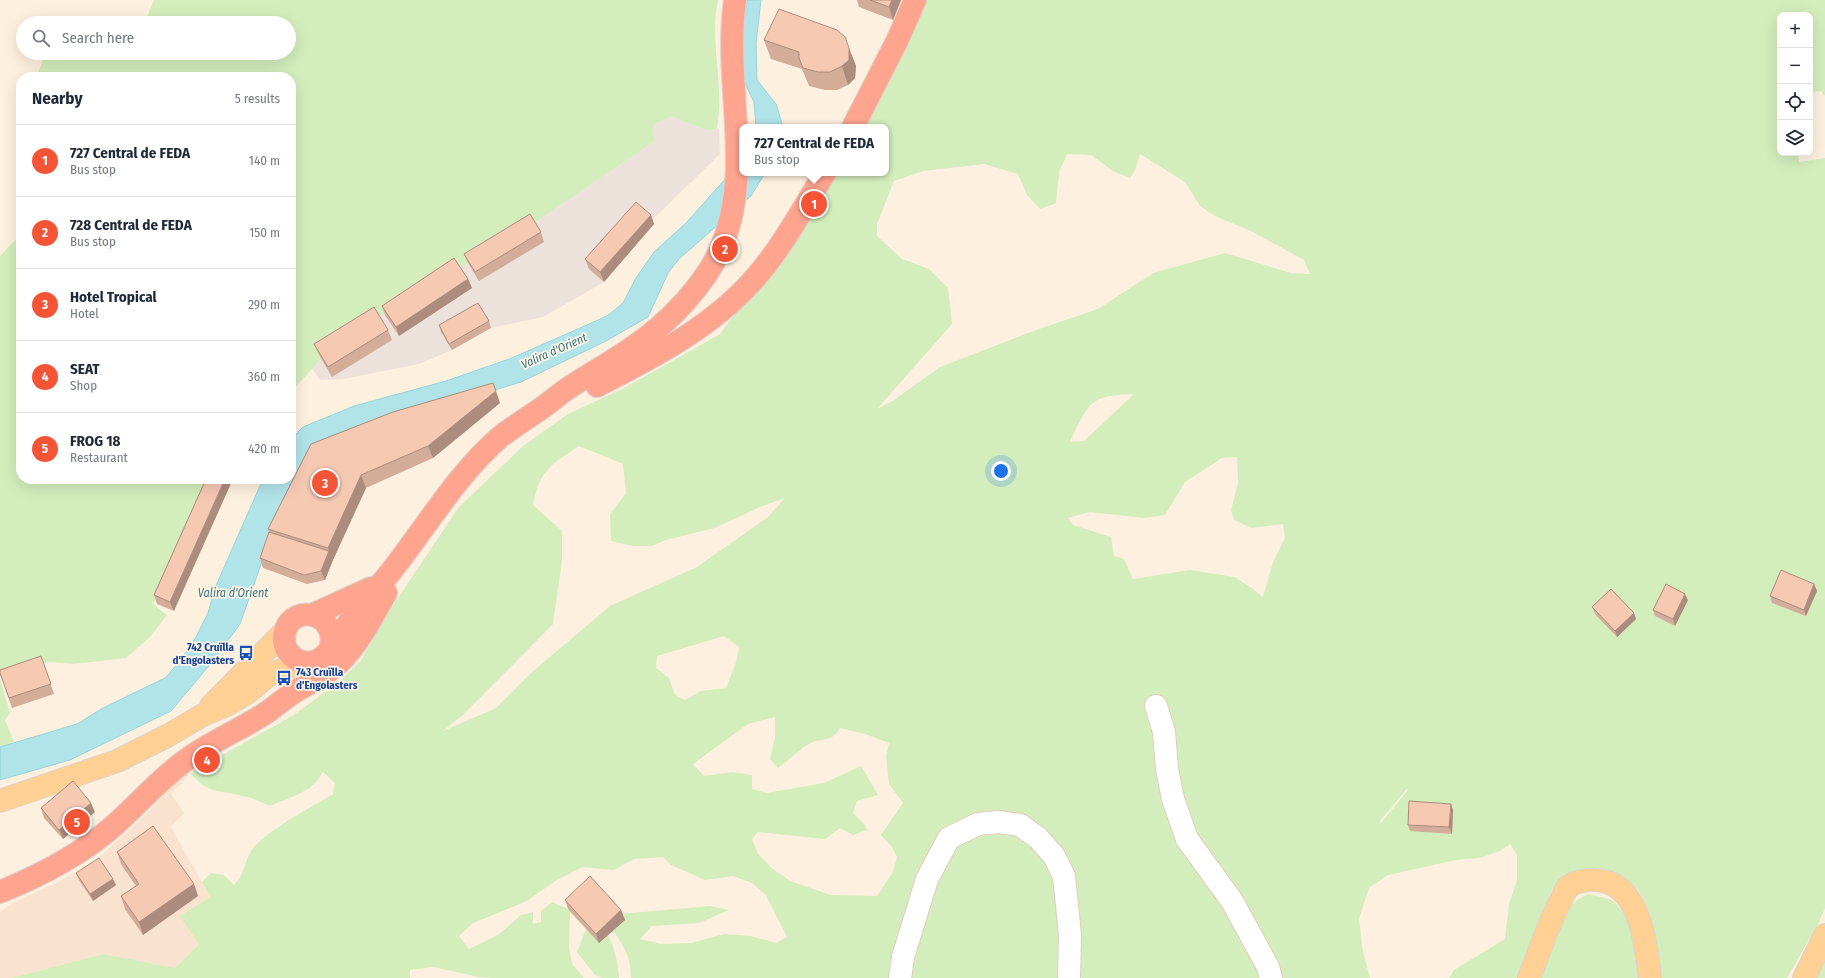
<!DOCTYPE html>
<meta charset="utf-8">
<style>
:root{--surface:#fff;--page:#f6f6f7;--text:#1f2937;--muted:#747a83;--line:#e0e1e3;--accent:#f55536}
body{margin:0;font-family:"Fira Sans Condensed",sans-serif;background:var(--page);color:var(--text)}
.controls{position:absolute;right:12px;top:12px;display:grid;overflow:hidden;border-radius:8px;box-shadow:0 4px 16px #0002}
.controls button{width:36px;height:36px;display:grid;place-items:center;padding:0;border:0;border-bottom:1px solid var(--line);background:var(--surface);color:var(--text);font:20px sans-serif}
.you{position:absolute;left:1001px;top:471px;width:14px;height:14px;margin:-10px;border:3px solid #fff;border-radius:50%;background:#1a73e8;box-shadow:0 0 0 6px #1a73e833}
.badge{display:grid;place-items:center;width:26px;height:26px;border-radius:50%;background:var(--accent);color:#fff;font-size:13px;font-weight:700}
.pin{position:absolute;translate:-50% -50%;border:2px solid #fff;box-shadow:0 1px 4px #0006}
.popup{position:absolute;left:739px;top:124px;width:150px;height:52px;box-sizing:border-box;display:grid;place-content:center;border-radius:8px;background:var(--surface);filter:drop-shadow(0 1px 3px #0005);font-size:13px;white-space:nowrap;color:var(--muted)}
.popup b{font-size:15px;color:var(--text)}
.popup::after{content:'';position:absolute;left:50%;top:100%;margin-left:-8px;border:8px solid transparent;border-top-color:var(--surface)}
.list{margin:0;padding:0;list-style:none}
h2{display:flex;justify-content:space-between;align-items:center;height:52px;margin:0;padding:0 16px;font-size:17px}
h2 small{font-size:13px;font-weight:400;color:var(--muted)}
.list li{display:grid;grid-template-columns:26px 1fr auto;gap:12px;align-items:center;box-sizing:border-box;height:72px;padding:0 16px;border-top:1px solid var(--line)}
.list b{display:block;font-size:15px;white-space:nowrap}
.list p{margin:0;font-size:13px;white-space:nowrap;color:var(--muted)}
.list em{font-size:13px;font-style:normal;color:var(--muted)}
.icon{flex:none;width:22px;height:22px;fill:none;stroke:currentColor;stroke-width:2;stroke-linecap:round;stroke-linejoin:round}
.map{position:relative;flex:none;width:1825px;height:978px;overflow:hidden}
.search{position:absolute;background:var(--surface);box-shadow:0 4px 16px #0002;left:16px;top:16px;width:280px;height:44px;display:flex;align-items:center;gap:10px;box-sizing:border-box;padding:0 14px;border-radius:22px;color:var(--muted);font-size:15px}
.panel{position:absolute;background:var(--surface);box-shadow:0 4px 16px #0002;left:16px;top:72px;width:280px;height:412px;border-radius:16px}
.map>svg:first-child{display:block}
.residential{fill:#f9e3cf}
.industrial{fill:#ece2db}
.green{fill:#d3edbc;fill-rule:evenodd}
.water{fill:#b1e4e9;stroke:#96d5dc}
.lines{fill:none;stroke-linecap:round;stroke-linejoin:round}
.minor-casing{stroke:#e5ccbc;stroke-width:24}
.major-casing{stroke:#dbd2ce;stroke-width:24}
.highway-casing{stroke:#dbd2ce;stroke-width:24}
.minor{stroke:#fff;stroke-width:22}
.major{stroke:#ffd094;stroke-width:22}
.highway{stroke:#ffa48e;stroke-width:22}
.wall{fill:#d4ad9a}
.shaded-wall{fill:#ac8d7d}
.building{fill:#f6c9b3;stroke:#ac8d7d}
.labels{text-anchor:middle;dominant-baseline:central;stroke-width:3.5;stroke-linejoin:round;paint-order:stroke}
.transit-label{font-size:11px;font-weight:bold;fill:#164399;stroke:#fff4e6;text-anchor:end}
.water-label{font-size:12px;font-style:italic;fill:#36767e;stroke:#fff4e6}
</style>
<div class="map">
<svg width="1825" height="978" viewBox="0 0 1825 978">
<rect width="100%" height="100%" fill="#fef0de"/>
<path class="residential" d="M186 771 190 773 171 794 184 813 171 827 210 897 199 944 175 968 104 954 11 978H0V912L11 904 60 881 93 863 144 816Z"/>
<path class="industrial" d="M672 116 708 131 717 128 719 129 720 154 651 221 604 282 543 317 491 328 452 350 419 364 343 379 320 380 312 369 321 359 318 353 458 267 533 224 655 141 653 125Z"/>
<path class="green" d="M154 0H718C709 42 725 86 717 128L708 131 672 116 653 125 655 141 533 224 468 262V263L318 353 321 359 291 392V77H36L46 53H289V23H87L104 18 147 17Z
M922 0H1825V96L1821 91 1810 92V15H1780V153H1798L1799 162 1825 158V908L1818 924 1787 978H1660L1657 948 1650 914 1639 891 1626 880 1611 872 1560 881 1552 890 1519 978H1449L1454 970 1505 939 1509 904 1517 880V855L1510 844 1500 851 1480 858 1456 860 1388 875 1369 888 1359 919 1363 952 1370 978H631C631 958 625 948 614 932L608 935C615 949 618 963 619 978H602L595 975 577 952 586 929 570 912 569 947 572 964 584 978H494L478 977 434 967 410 970V978H11L104 954 175 968 199 944 180 916 210 897 202 882 211 873 224 875 234 885C246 873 245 857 254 847 272 827 310 808 333 794L335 783 323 772C313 792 289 798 270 806 261 802 253 798 243 796 219 790 208 794 190 773L292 716 339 682 361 660 385 617 459 507 523 446 568 414 624 388 720 334 798 228 831 173H886V127H858ZM1067 154 1091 155 1113 171 1130 178 1135 170 1140 154 1185 182 1200 206 1215 216 1253 232 1304 260 1310 274 1291 273 1225 253 1153 273 1098 309 1039 329 940 367 894 400 877 409 952 324 948 288 929 269 902 259 877 236V224L894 181 923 171 984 164 1018 174 1027 195 1040 209 1056 203 1059 173ZM1134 394 1084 441 1070 442C1074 433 1084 410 1092 404 1103 394 1121 395 1134 394ZM579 446 623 464 626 493 610 514 611 541 632 546H652L666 540 715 528 760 507 785 498 768 517 697 567 610 606 532 672 496 708 443 731 464 714 553 624 562 561V531L533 505C540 469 550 466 579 446ZM1237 457 1238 483 1231 510 1234 520 1251 528 1283 524 1285 538 1273 562 1263 597 1252 588 1234 577 1209 573 1190 570 1133 579 1124 559 1114 556 1111 537 1073 525 1068 518 1090 512 1144 518 1165 515 1185 482 1222 458ZM724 636 739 647 736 662 726 688 701 691 685 700 675 695 669 678 656 668 657 656ZM775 717V737L770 759 778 768C789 760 800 749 811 743 824 737 831 743 840 728L865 734 889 743 886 756 889 784 903 803 881 835 892 847 897 857 893 872 877 896 831 895 790 881 773 869 758 854 752 839 758 832 825 839 840 828 853 835 867 830 865 825 853 813 857 801 878 795 861 766 824 783 767 793 752 789V775L732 772 704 776 693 764 748 724ZM1407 789 1408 790 1380 824V821ZM663 857 671 865 705 880 733 876 752 883 765 894 787 937 776 943 751 936 724 934 691 943 661 944 640 939 652 926 699 923 729 910 710 906 619 914 568 909 552 902 541 911V922L533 924V912L521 915 498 935 469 949 459 936 473 923 527 901 555 881 582 867 614 870 634 859Z
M21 234V479H210L153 604 167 615 150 637 126 658 74 664 48 662 0 677V256Z
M0 679 10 713 5 720 14 742 0 747Z
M1588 894C1594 896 1602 897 1609 899 1631 909 1638 957 1640 978H1540L1564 913 1577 900Z
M1825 959V978H1814Z"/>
<path class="water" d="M747 0H761L756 43 757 80 776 104 783 127H756L754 102 742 77 741 32Z
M742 160V173H765L751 196 679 259 668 273 648 317 606 341 521 382 445 405 271 536 240 624 213 661 171 711 70 760 0 780V747L77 724 103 708 165 678 180 661 196 637 208 613 215 588 263 479H291V439L303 427 354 406 446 381 512 358 607 316 623 303 636 278 654 252 686 223Z"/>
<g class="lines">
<defs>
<path id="minor" d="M1156 706 1164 732 1167 769 1173 799 1187 839 1232 901 1268 967 1271 978
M900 978 903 957 927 879 949 838 978 824 998 822 1020 825 1038 838 1054 856 1064 876 1070 935 1069 978"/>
<path id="major" d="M211 706 286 630
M0 801 117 761 167 736 203 715 227 705 247 693 269 675 301 662
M1529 978C1539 953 1547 928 1559 904 1562 900 1564 892 1567 888 1573 882 1585 880 1593 880 1640 879 1646 944 1650 978
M1804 978 1825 935"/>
<path id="highway" d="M853 127 897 41 915 0
M597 386C654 357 714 326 756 277 783 246 803 208 825 173
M312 615 371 588
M330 649C340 615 295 601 285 631 283 639 284 648 290 654 297 663 310 665 320 659 332 652 343 629 353 617 370 596 389 576 405 553 435 513 462 470 500 437 512 428 524 420 536 412 547 405 557 396 567 389 589 374 612 362 633 347 668 324 706 284 722 246 754 167 723 82 735 0
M0 892C39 876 77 857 110 829 136 807 158 780 186 760 209 743 237 731 261 716 273 709 282 700 293 693 308 683 326 676 339 663 359 644 372 617 386 593"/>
</defs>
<use href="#minor" class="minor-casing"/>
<use href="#major" class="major-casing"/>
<use href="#highway" class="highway-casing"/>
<use href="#minor" class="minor"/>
<use href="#major" class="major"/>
<use href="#highway" class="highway"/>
</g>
<path class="wall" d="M857 0H901L893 20 859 7Z
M764 40 849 48 856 66 855 78 848 85 837 90H825L809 86 802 69 771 59Z
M651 215 654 224 604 282 589 269 585 259Z
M541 232 544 242 479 281 468 263 464 254Z
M468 279 472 288 399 336 385 315 382 306Z
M489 321 491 328 452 350 441 332 439 325Z
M388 330 392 340 332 377 318 353 314 344Z
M500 403 433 458 366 488 333 560 325 580 307 584 263 568 260 558 269 532 268 529 311 444Z
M206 479 174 611 157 604 154 595Z
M1814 584 1817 591 1806 616 1772 603 1770 596Z
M1688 600 1675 626 1655 616 1653 610Z
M1592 607 1634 613 1636 619 1617 637 1595 614Z
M41 656 54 694 12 708 0 673Z
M1451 804 1453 810 1452 834 1410 831 1408 825Z
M41 808 95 812 63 839 44 818Z
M117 852 194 884 198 896 143 935 125 909 121 896 136 886 121 864Z
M76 873 116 885 93 901 79 880Z
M565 900 621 910 625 920 599 943 568 909Z"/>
<path class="shaded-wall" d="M892 0H901L893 20 889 7Z
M849 48 856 66 855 78 848 85 842 66Z
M651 215 654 224 604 282 600 272Z
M468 279 472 288 399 336 396 327Z
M496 391 500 403 433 458 428 446Z
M361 475 366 488 333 560 325 580 321 571 329 551 328 548Z
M225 479H233L174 611 170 602Z
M1814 584 1817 591 1806 616 1804 610Z
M1685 594 1688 600 1675 626 1673 619Z
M1634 613 1636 619 1617 637 1615 631Z
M91 803 95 812 63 839 59 830Z
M1451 804 1453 810 1452 834 1449 827Z
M113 879 116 885 93 901 90 894Z
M194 884 198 896 143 935 139 922Z
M621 910 625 920 599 943 596 934Z"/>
<path class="building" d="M870 0H892L889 7Z
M779 9 837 30 845 37 849 48V60L842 66 830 72H818L803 68 799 58V52L764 40Z
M636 202 651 215 600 272 585 259Z
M530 214 541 232 475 272 464 254Z
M454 258 468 279 396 327 382 306Z
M478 303 489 321 449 344 439 325Z
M374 307 388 330 328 367 314 344Z
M493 383 496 391 428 446 361 475 328 548 268 529 311 444 393 412Z
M206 479H225L170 602 154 595Z
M269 532 329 551 321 571 304 575 260 558Z
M1781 570 1814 584 1804 610 1770 596Z
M1666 584 1685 594 1673 619 1653 610Z
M1611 589 1634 613 1615 631 1592 607Z
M41 656 51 684 9 698 0 673V670Z
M73 781 91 803 59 830 41 808Z
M1409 801 1451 804 1449 827 1408 825Z
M153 826 194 884 139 922 121 896 139 884 117 852Z
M99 858 113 879 90 894 76 873Z
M590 876 621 910 596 934 565 900Z"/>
<defs>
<symbol id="bus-bare" viewBox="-9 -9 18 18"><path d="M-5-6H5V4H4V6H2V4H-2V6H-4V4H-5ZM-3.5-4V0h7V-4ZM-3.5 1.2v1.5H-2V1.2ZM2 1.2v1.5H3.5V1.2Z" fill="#1a4fb4" stroke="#fff4e6" stroke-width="2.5" paint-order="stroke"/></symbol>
</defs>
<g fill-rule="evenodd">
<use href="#bus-bare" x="235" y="642" width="22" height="22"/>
<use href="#bus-bare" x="273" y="667" width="22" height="22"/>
</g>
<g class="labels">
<g class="transit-label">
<text x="234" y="647">742 Cruïlla<tspan x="234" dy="13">d'Engolasters</tspan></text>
<text x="296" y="672" text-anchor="start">743 Cruïlla<tspan x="296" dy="13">d'Engolasters</tspan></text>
</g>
<g class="water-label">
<text transform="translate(554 351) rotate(-24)">Valira d'Orient</text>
<text x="233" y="593">Valira d'Orient</text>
</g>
</g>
</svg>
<div class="controls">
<button>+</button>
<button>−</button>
<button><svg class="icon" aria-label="locate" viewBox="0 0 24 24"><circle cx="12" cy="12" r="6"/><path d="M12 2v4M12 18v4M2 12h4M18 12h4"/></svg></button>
<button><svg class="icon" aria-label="layers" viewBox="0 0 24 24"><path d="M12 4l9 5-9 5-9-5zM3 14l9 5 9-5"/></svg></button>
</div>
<div class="you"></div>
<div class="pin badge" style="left:814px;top:204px">1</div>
<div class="popup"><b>727 Central de FEDA</b>Bus stop</div>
<div class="pin badge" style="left:725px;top:249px">2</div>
<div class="pin badge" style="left:325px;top:483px">3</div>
<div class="pin badge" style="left:207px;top:760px">4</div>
<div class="pin badge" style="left:77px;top:822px">5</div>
<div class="search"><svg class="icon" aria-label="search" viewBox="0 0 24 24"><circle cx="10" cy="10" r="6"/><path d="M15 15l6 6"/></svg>Search here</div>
<section class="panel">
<h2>Nearby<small>5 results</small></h2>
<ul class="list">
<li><span class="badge">1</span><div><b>727 Central de FEDA</b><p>Bus stop</p></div><em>140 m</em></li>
<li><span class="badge">2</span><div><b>728 Central de FEDA</b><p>Bus stop</p></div><em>150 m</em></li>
<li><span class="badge">3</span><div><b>Hotel Tropical</b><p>Hotel</p></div><em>290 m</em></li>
<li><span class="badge">4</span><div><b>SEAT</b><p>Shop</p></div><em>360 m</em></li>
<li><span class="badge">5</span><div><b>FROG 18</b><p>Restaurant</p></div><em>420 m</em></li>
</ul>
</section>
</div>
